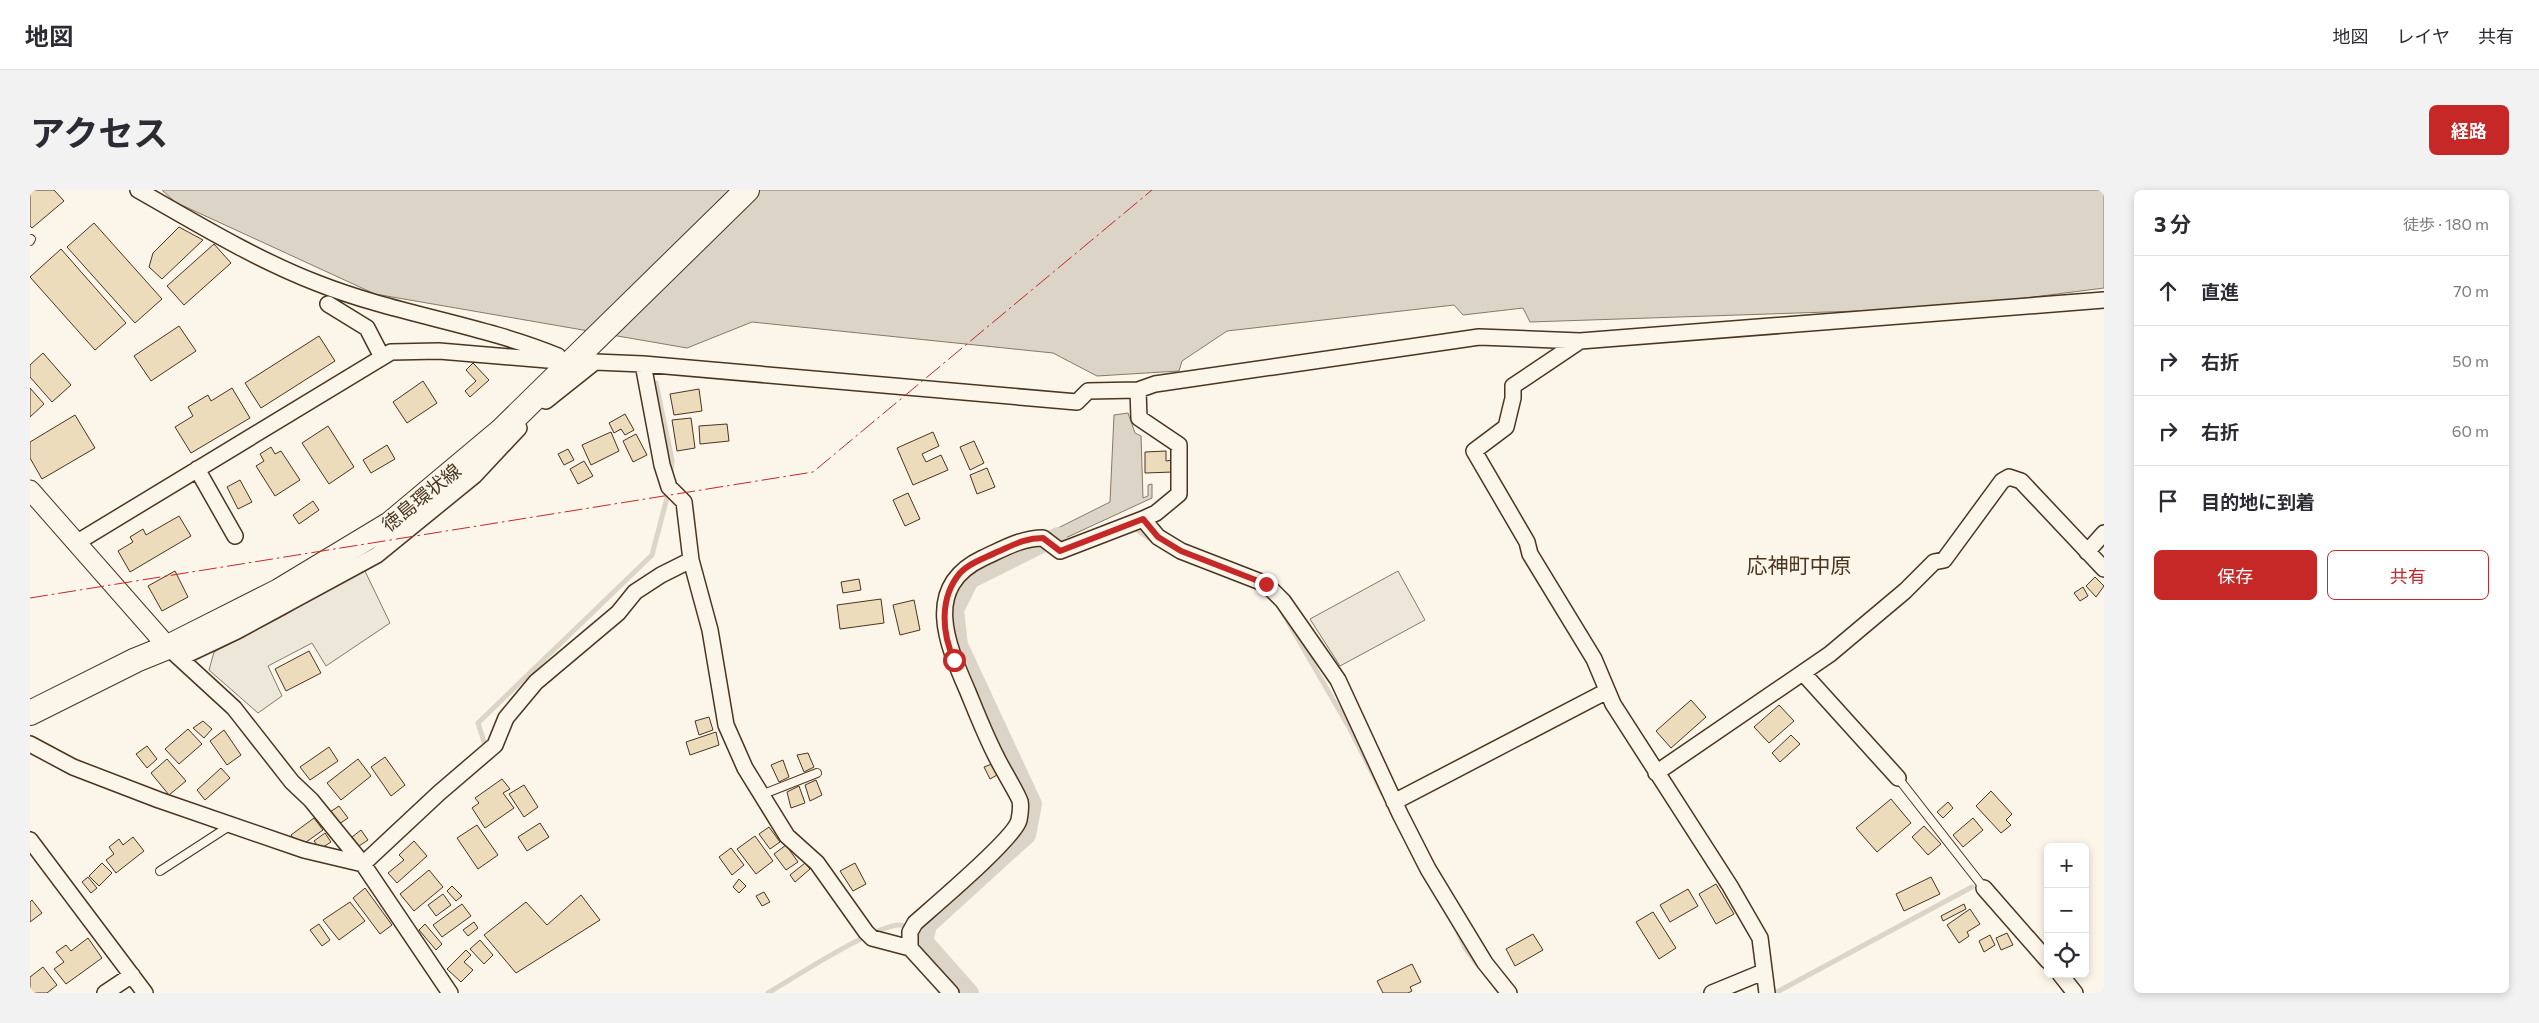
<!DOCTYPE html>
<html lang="ja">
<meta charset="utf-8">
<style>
:root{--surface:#fff;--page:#f2f2f3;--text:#2b2b33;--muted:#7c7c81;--line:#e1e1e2;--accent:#c62828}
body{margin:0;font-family:Commissioner,"Noto Sans JP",sans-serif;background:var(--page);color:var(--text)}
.controls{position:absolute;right:15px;bottom:15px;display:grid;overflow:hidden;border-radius:8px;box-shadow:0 2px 8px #0003}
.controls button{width:45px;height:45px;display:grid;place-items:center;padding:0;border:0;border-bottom:1px solid var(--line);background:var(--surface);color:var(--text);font:25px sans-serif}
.stop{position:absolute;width:15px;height:15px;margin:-11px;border:4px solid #c62828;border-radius:50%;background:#fff}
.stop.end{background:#c62828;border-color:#fff;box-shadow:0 1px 5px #0008}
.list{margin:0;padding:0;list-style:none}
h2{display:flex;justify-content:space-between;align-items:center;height:65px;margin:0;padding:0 20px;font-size:21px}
h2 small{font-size:16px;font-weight:400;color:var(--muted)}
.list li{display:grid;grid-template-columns:32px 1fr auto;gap:15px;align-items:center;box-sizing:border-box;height:70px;padding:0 20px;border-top:1px solid var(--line)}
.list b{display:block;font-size:19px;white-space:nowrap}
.list em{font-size:16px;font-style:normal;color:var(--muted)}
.actions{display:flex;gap:10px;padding:15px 20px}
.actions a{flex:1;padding:11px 0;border:1px solid var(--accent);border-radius:8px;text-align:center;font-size:18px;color:var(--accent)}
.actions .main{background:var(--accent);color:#fff}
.icon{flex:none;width:28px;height:28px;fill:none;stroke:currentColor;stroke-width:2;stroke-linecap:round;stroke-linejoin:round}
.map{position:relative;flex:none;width:2074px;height:803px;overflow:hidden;border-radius:8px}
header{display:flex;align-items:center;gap:30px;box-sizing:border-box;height:70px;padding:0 25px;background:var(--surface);border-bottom:1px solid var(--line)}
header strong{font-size:24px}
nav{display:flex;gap:28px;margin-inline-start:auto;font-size:18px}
.intro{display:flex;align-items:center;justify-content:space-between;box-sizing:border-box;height:120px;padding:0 30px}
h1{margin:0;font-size:35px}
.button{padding:12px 22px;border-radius:8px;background:var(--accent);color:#fff;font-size:18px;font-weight:700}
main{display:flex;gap:30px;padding:0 30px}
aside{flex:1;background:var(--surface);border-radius:8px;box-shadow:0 2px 8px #0003}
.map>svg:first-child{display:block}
.green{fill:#ede6d9;stroke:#887966}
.parking{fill:#ede7d9;stroke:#887966}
.water{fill:#dcd4c6;stroke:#887966}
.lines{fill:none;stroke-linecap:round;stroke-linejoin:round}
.stream{stroke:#dcd4c6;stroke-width:5}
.canal{stroke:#dcd4c6;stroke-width:18}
.building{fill:#ecdcbc;stroke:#4a3520}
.service-casing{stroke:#4a3520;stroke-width:10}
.minor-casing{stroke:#4a3520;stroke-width:18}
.tertiary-casing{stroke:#4a3520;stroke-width:21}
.primary-casing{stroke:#4a3520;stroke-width:26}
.service{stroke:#fbf6e9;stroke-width:8}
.minor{stroke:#fbf6e9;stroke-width:15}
.tertiary{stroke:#fbf6e9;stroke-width:19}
.primary{stroke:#fbf6e9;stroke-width:24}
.power{stroke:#c62828;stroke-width:1;stroke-dasharray:18 4 2.5 4;stroke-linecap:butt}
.route{stroke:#c62828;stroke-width:6}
.labels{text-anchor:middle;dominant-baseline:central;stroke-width:4;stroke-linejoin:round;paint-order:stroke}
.street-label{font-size:19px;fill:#4a3520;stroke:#fbf6e9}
.quarter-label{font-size:21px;fill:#4a3520;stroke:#fbf6e9}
</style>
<header>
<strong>地図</strong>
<nav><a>地図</a><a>レイヤ</a><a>共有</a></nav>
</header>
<div class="intro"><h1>アクセス</h1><a class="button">経路</a></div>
<main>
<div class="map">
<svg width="2074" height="803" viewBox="0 0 2074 803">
<rect width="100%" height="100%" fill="#fbf6e9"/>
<path class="green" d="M1368 381 1395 430 1310 476 1280 429Z"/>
<path class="parking" d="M333 377 360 433 296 476 282 453 238 476 252 506 228 523 179 480 184 462 255 425Z"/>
<path class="water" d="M132 0H2074V98L1917 118 1500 132 1493 118 1433 125 1424 115 1197 141 1152 171 1149 181 1067 186 1023 163 722 132 657 158 345 104 145 12Z
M1098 223 1105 243 1111 246 1113 308 1118 306V295L1122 294V308L1029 351 1020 342 1080 312 1084 225Z"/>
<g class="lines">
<path class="stream" d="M626 193 642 270 641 284
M1107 340 1123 351
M1253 423 1320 539 1353 604
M455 555 448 533 622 365 639 300
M1425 736 1435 758 1447 774
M1747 802 1942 697
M738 803C762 789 846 734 870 735 878 735 888 740 896 742"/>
<path class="canal" d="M940 803 894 751 898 735 997 645 1003 614 929 455 925 420 940 390 1028 346"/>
</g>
<path class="building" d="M0 0H24L34 11 2 38 0 36Z
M64 33 132 109 105 133 37 57Z
M149 37 173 50 132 89 119 77 123 63Z
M184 54 201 73 154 115 137 96Z
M31 59 96 133 65 160 0 87Z
M149 136 166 161 121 191 104 166Z
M289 146 305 171 231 218 215 193Z
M13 163 41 195 22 212 0 187V175Z
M443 173 459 190 440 207 435 201 446 191 436 180Z
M393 191 407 213 377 233 363 212Z
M0 198 14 214 0 227Z
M202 198 220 228 161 263 145 237 163 226 158 217 178 205 181 211Z
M669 199 672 221 644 225 640 204Z
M595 224 604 240 595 245 591 239 584 243 579 233Z
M45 225 65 258 12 289 0 268V252Z
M661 228 665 258 647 261 642 230Z
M697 234 699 251 670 254 669 236Z
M298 236 324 277 299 294 272 253Z
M581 242 589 261 561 275 552 255Z
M903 242 909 256 892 264 896 272 911 265 918 280 883 295 867 258Z
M606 244 617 265 603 272 593 251Z
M944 251 954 273 940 280 930 257Z
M357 255 365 269 341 283 333 270Z
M241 257 245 264 251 261 270 290 245 306 226 276 234 271 230 264Z
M538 259 544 270 534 275 528 264Z
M1136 261V271L1143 270V282L1115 283V262Z
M554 271 563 286 548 294 540 279Z
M957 278 965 297 947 304 940 285Z
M210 290 222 312 208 319 197 297Z
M878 303 890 329 875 336 863 310Z
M283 311 289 320 269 334 263 325Z
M149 326 161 346 100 382 88 361 103 352 100 347 113 339 116 345Z
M145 381 158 407 132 421 118 396Z
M2065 387 2074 396 2066 407 2056 396Z
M829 389 831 400 813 403 811 392Z
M2053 397 2058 406 2050 411 2044 403Z
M851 409 854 433 810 439 807 415Z
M884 410 890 440 870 445 863 415Z
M279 461 291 483 256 501 245 479Z
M1661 510 1676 527 1641 558 1626 541Z
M1749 515 1764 531 1739 553 1724 537Z
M679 527 683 540 669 545 665 531Z
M173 531 182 539 174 548 163 538Z
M158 539 172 554 149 574 135 559Z
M194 540 211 565 197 575 180 551Z
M686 542 689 555 660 565 656 552Z
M1761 545 1770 554 1750 572 1742 563Z
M117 556 127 569 117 578 106 564Z
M299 557 308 571 280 590 270 577Z
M778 563 784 577 774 582 767 565Z
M355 567 375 595 361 606 341 577Z
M137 569 156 591 139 605 121 583Z
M328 569 341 586 311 610 297 593Z
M753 570 759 587 749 592 741 575Z
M962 574 967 585 960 589 954 577Z
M191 578 200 588 175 610 167 600Z
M472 589 480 599 473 603 484 618 455 638 442 618 449 613 445 608Z
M786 590 792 605 780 611 775 595Z
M494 595 508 617 494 627 479 604Z
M769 596 775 613 761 618 757 602Z
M1961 601 1982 624 1976 630 1981 635 1971 643 1946 616Z
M1861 609 1881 633 1847 662 1826 638Z
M1918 612 1923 618 1913 628 1907 622Z
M309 616 318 628 309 634 300 622Z
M284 628 293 640 272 655 269 650 266 652 261 645Z
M1943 628 1953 640 1933 657 1923 645Z
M510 633 519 647 497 661 488 647Z
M447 635 468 665 448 679 427 648Z
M1894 636 1911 654 1898 665 1882 647Z
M739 637 750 652 740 659 729 644Z
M331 640 338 650 329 656 322 647Z
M295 643 301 652 290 659 284 651Z
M725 646 743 671 726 684 707 659Z
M103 647 114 661 86 683 76 670 84 664 79 657 89 649 93 655Z
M384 651 397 666 367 693 358 683 374 670 369 665Z
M756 655 768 672 756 680 744 664Z
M701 658 714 675 702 685 689 667Z
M72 673 82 683 69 696 59 686Z
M775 673 780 679 765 692 760 685Z
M825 673 836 694 823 701 810 681Z
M399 680 413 697 384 721 370 704Z
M58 687 67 698 61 703 52 692Z
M1901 687 1910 704 1874 721 1866 704Z
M709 689 716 696 709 703 703 697Z
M1686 694 1704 724 1686 734 1669 704Z
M422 696 432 706 426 711 417 701Z
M335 698 362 735 350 744 323 708Z
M1658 699 1668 716 1640 732 1630 715Z
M734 702 740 712 732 716 726 706Z
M413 704 421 715 406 726 398 715Z
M551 705 570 730 486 783 454 745 496 712 517 735Z
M2 710 12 723 0 732V712Z
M320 712 335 731 309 750 293 730Z
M432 714 441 726 412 747 403 735Z
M1934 714 1936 719 1913 731 1911 726Z
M1940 719 1950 734 1937 742 1939 746 1929 753 1917 735Z
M1623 722 1646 758 1629 769 1606 732Z
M444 732 448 738 438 746 433 740Z
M289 734 300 750 292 756 280 740Z
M395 734 412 754 406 760 389 740Z
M1977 743 1983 755 1971 760 1966 748Z
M1503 744 1513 760 1485 776 1476 759Z
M1960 745 1965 755 1954 762 1949 751Z
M58 748 72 768 36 794 24 779 34 772 26 762 36 755 41 761Z
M450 750 463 765 454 774 440 759Z
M436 760 441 765 434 772 443 780 431 792 417 779Z
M1382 774 1391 792 1380 797 1382 801 1378 803H1353L1347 791Z
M13 777 27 795 17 803H0V787Z"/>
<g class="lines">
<defs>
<path id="service" d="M0 51 1 49
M1868 588 1954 698
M731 605 787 583
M130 681 201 635"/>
<path id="minor" d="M108 0C166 33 225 69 287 93 365 124 450 134 528 166
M298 114 337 138 352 167
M1550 151 1483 196V208L1476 237 1444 261 1497 352 1500 364 1564 469 1583 514 1700 696 1730 748 1737 803
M613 174 632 275 639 297 654 312 661 370 680 440 696 535 715 578 757 646 787 673 836 742 842 748 880 758 921 803
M1108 200 1109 228 1149 255V304L1126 323 1113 329
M516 211 565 172 613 174 1047 212 1058 201 1108 200 1125 194 1449 147 1550 151 2074 110
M167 279 205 346
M46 353 361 162 409 161 541 172
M2057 362 2074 343
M143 462 204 518 262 592 281 610 333 674 420 803
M150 468 207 441 347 365 444 286 489 238
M1773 483 1868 588
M0 554 43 577 129 610 274 660 333 674 409 603 465 555 476 528 506 492 588 423 605 402 631 385 661 370
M1626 583 1800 464 1875 401 1904 372 1914 370 1972 291 1979 287 1991 291 2074 379
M1364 612 1577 501
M0 650 115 803
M1954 698 2018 771
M880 758V742L885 733C903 717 985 648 989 630 990 625 991 616 990 611 990 608 970 575 967 568 956 547 947 524 938 502 918 456 891 397 953 368 973 359 991 348 1013 348L1030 361 1113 329 1128 347 1151 361 1236 394 1253 411 1308 490 1370 624 1398 679 1455 773 1479 803
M2030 784 2045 803
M75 803 102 785
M1682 803 1733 782"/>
<path id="tertiary" d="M0 300 138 457"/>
<path id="primary" d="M0 523 106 470 138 457 249 401 360 334 471 241 717 0"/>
</defs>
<use href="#service" class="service-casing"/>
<use href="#minor" class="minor-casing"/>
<use href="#tertiary" class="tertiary-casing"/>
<use href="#primary" class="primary-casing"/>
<use href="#service" class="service"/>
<use href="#minor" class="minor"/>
<use href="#tertiary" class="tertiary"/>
<use href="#primary" class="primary"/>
<path class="power" d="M0 408 783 282 1122 0"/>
</g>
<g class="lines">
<path class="route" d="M924 470C912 443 909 408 930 383 939 373 955 368 967 362 983 355 995 348 1013 348L1030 361 1113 329 1128 347 1151 361 1236 394"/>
</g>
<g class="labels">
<g class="street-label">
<text transform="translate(391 307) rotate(-39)">徳島環状線</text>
</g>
<g class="quarter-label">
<text x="1769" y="374">応神町中原</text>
</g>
</g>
</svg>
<div class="controls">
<button>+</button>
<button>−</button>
<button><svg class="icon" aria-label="locate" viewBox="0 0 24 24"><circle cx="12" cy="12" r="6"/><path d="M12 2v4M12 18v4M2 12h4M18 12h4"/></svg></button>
</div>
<div class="stop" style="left:924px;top:470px"></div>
<div class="stop end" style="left:1236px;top:394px"></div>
</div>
<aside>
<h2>3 分<small>徒歩 · 180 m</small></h2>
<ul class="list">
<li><svg class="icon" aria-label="ahead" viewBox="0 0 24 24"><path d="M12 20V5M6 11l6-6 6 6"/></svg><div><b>直進</b></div><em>70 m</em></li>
<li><svg class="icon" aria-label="right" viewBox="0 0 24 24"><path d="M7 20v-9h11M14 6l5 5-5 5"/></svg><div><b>右折</b></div><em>50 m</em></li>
<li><svg class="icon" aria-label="right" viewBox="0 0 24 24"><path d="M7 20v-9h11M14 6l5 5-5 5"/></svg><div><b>右折</b></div><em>60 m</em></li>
<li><svg class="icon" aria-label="arrive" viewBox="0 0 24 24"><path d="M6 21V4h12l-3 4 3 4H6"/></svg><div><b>目的地に到着</b></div></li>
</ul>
<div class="actions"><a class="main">保存</a><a>共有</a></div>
</aside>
</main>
